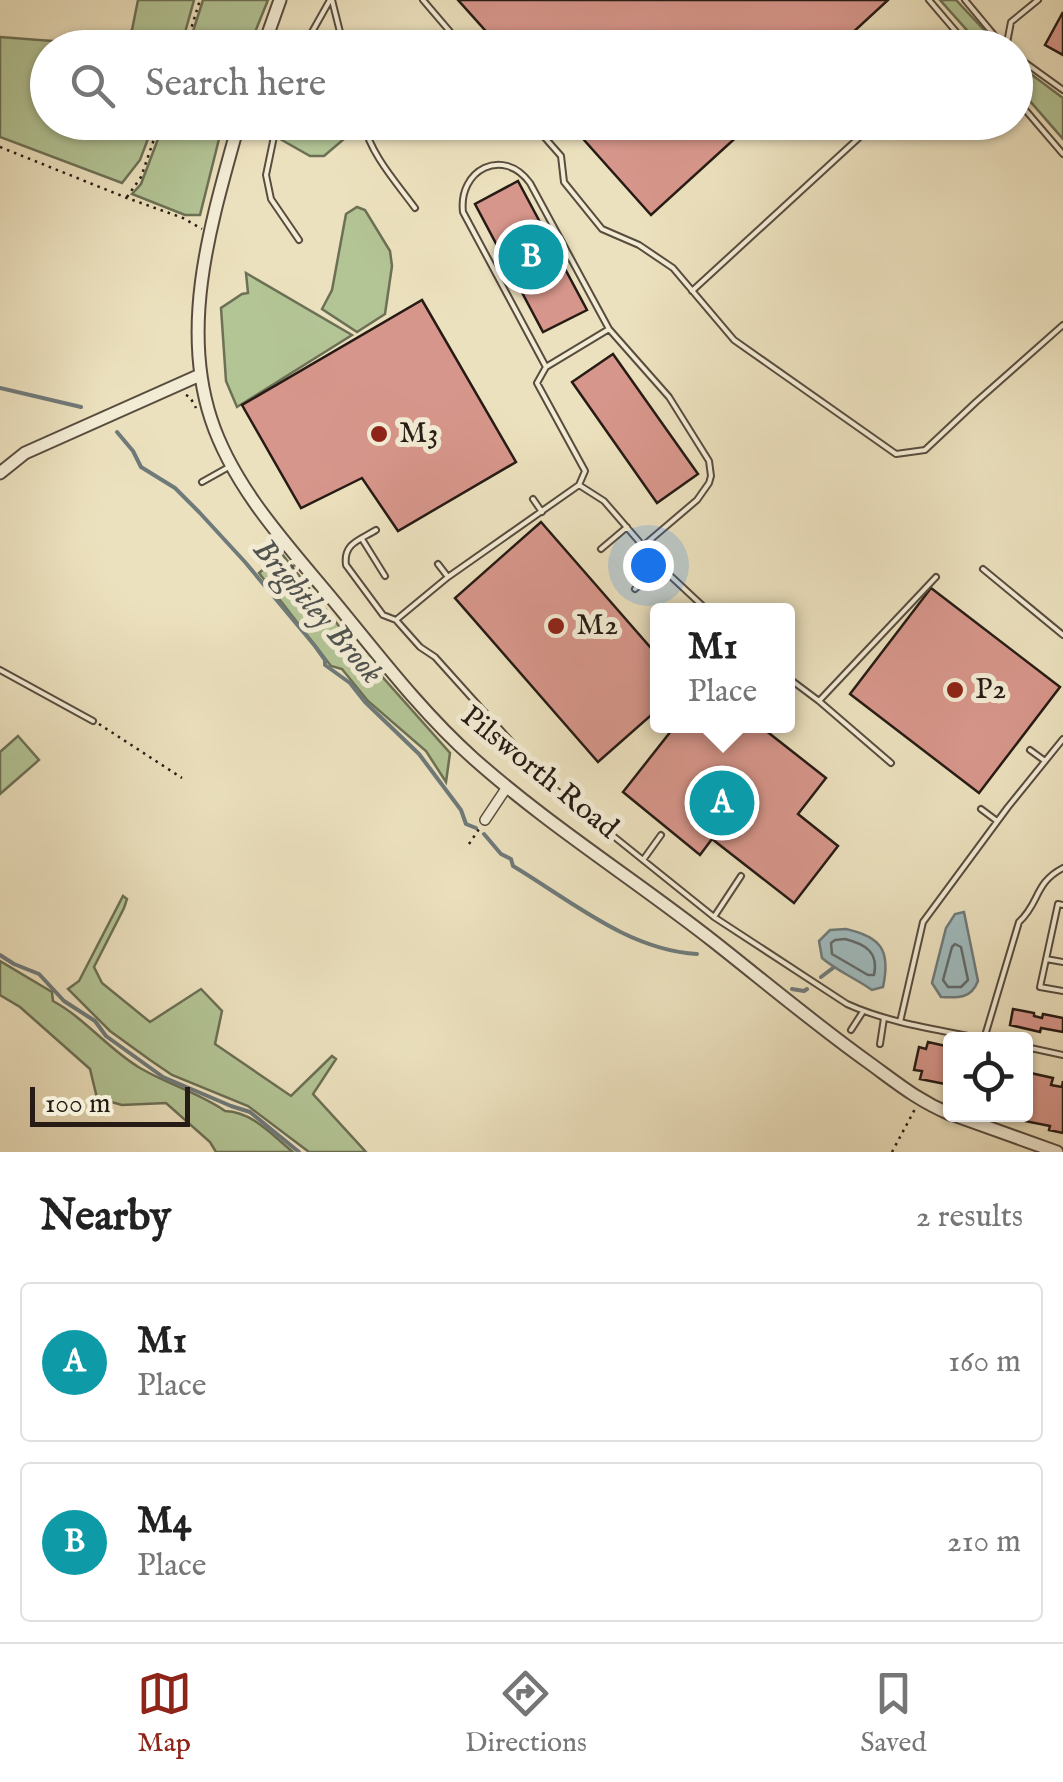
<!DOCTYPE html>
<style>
:root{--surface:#fff;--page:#f6f6f6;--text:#222;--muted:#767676;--line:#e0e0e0;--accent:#8f2418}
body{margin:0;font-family:"IM FELL English",serif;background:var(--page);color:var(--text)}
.controls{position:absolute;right:30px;bottom:30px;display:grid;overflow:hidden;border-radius:10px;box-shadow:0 2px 8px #0004}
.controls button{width:90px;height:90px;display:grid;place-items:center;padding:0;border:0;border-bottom:2px solid var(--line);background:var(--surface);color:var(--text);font:50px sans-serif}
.scale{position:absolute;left:30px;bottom:25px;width:160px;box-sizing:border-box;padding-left:10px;border:5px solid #261b15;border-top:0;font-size:28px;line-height:35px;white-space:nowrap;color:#261b15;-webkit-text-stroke:8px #f3ecd5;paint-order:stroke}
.you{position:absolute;left:648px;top:565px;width:35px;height:35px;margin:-25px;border:8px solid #fff;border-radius:50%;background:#1a73e8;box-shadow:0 0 0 15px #1a73e833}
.badge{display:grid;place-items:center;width:65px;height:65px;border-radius:50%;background:var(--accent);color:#fff;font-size:32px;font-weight:700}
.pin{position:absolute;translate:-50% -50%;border:5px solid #fff;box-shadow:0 2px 10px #0006}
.popup{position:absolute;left:650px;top:603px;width:145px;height:130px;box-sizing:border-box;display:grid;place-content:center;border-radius:10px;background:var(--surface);filter:drop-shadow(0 2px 8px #0005);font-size:32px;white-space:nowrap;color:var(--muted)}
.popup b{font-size:38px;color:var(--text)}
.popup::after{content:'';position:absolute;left:50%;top:100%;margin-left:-20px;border:20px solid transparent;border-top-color:var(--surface)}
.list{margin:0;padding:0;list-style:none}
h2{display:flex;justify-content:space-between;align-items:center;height:130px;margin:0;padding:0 40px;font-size:42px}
h2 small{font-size:32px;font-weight:400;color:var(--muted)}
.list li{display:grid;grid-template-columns:65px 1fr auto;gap:30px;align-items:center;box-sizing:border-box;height:160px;margin:0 20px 20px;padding:0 20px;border:2px solid var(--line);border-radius:10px}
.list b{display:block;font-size:38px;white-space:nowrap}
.list p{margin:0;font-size:32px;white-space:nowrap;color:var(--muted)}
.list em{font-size:32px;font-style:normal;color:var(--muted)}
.icon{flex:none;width:55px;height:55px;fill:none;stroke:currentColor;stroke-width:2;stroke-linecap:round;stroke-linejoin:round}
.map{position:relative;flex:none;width:1063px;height:1152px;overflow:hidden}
.search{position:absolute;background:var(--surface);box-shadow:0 2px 8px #0004;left:30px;right:30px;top:30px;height:110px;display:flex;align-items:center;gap:25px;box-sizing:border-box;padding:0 35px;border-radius:55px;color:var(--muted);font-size:38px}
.sheet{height:490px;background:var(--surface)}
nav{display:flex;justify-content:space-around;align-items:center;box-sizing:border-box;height:140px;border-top:2px solid var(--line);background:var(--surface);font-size:28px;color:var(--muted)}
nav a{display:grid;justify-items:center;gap:5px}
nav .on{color:var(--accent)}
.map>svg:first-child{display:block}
.green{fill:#b3c495;stroke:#6c7055;stroke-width:2.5}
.water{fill:#9fbabd;stroke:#6f7a7a;stroke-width:2.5}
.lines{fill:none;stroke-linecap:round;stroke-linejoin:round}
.shore{stroke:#626a69;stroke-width:2.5}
.stream{stroke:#6f7a7a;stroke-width:4}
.building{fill:#d7968b;stroke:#261b15;stroke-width:2.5}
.service-casing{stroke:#584c3f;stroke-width:8}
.minor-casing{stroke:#584c3f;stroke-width:12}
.tertiary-casing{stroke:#584c3f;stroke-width:15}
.path{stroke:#261b15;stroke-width:2.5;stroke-dasharray:2.5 5;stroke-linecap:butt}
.service{stroke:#f3ecd5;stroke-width:4}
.minor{stroke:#f3ecd5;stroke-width:9}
.tertiary{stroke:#f3ecd5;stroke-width:11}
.poi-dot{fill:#8f2418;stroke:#f3ecd5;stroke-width:4}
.labels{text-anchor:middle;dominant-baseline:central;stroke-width:10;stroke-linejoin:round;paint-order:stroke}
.poi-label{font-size:30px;fill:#261b15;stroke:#f3ecd5;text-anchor:start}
.street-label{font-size:30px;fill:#261b15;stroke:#f3ecd5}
.water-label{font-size:32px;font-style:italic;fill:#505350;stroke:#f3ecd5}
</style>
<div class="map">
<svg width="1063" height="1152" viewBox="0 0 1063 1152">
<rect width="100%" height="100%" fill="#ece1be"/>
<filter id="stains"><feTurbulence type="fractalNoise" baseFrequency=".002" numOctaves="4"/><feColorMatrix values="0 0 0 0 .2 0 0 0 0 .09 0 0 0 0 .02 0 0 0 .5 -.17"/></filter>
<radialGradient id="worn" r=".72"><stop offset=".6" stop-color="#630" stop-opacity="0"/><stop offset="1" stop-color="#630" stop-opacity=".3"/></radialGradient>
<path class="green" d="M138 0H194L181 47 48 48V122L154 123 140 160 122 183 0 137V37L105 45 132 30Z
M203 0H268L249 47H188Z
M940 0H956L1000 47H982Z
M1016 63 1063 98V139L1016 85Z
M164 123H223L200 215H185L132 194 141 184Z
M284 123 355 122V123L351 133 324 156H310L280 139Z
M357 207 365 210 390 251 392 266 385 314 357 332 322 309 332 290 346 214Z
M246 273 352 335 237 407 226 381 221 308 242 294 248 293Z
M282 554 354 645 450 753 446 782 426 751 368 701 342 669 331 666 259 573Z
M18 736 39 760 0 794V752Z
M123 896 127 899 124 908 94 967 102 983 150 1022 201 989 222 1011 215 1044 291 1096 332 1056 336 1059 313 1094 366 1152H309L248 1106 172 1075 150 1060 110 1031 68 989 79 981Z
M0 961 52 992 53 1001C86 1019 108 1049 140 1068 167 1084 199 1093 225 1111 253 1112 272 1135 293 1152H216L210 1142 166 1103 122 1105 97 1098 90 1069 20 1007 0 995Z"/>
<path class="water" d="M964 912 978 981C971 999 958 998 941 997L932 983 946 928 955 914Z
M846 929C881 937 891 950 883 987L872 990C855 978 837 971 822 958L819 941 830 930Z"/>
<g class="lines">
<path class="shore" d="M845 939C865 944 879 952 874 975H868L832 954 831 943 835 940Z
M955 944 961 947 968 980 961 987H948L943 980 952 947Z"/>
<path class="stream" d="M0 388 81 407
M117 432 133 451 141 467 175 488 199 512 245 562 315 646 325 660V665L350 683 365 702 419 754 461 810 466 824 476 828
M484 834 501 854 511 859 513 866C570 900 628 950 697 954
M0 955 14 964 39 974 64 1001 95 1021 106 1036 163 1077 231 1106 250 1112 299 1152
M821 977 833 968
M792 989 804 991 807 989"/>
</g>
<path class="building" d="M458 0H888L836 48H501Z
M1063 12V55L1045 45Z
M568 122H753L651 215Z
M518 181 587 310 543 332 475 204Z
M422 300 516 462 398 531 362 478 301 508 242 405Z
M613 354 698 474 657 503 572 382Z
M541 522 657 655V710L598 762 455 598Z
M931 588 1060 687 979 793 850 694Z
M675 726H760L826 778 798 814 838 846 794 903 712 839 700 855 623 792Z
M1013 1009 1034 1013V1016L1042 1018 1043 1014 1063 1018V1032L1041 1028 1040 1032 1010 1025Z
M928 1042 950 1047V1085L920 1079 922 1071 914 1070 919 1047 926 1049Z
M1026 1072 1053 1078 1051 1085 1062 1087 1063 1081V1133L1049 1130 1050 1126 1010 1118 1011 1114H1026Z"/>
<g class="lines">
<defs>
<path id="service" d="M332 0 344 48
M423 0 464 48
M929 0 970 48
M965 0 1005 48
M303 48 330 0
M1006 48 1011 22 1038 0
M1016 56 1063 90
M1016 99 1063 154
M277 122 266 175 271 199 299 240
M363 122C371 155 396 182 415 208
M531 122 561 156 564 182 602 229 639 245 673 268 734 340 896 454 925 450 976 402 1063 325
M692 291 876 122
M609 329 546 367 537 383 585 471 579 485 448 577 396 620 420 647 435 657 551 786 714 917 847 1004C891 1024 941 1030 989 1040
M546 367 463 212C458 170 503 146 530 183L609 329 669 397 709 461 711 476 709 483 697 500 643 546
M202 482 227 468
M579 485 604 501 662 568 707 610
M533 499 542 512
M376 530C360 540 343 543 346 565L383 615 396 620
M362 539 385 576
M601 549 627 527
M438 564 448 577
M983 569 1063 635
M635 589 661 567
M0 670 93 721
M787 677 819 701 891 763
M819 701 936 577
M1030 750 1045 761
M981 809 997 821
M643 860 661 835
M1063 905 1058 904 1040 987 1063 991
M714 917 741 876
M1046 959 1063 962
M900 1022 923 922 1008 807 1063 739
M851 1030 862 1013
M984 1039 1019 922C1040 903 1034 883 1063 868
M880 1044 884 1018
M1026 1047 1063 1055"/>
<path id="minor" d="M485 820 507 787"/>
<path id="tertiary" d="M263 48 280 0
M239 122C213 217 179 321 211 419 232 483 280 537 323 588 371 645 417 708 473 758 548 825 634 879 713 941 765 982 815 1024 868 1062 897 1083 917 1100 950 1114
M0 473 25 453 200 375
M951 1114 1057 1152"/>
</defs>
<use href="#service" class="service-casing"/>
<use href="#minor" class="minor-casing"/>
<use href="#tertiary" class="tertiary-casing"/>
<path class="path" d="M185 48 200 0
M0 147 127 198 183 218 202 229
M127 197 141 177 160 122
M186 395 190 397 196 408
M99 724 182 778
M469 844 479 829
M892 1152 915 1109"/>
<use href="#service" class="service"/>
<use href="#minor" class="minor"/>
<use href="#tertiary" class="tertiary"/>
</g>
<g class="poi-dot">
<circle cx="379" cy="434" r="10"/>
<circle cx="556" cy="626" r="10"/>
<circle cx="955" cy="690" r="10"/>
</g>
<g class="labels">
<g class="poi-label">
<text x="399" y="434">M3</text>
<text x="576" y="626">M2</text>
<text x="975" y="690">P2</text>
</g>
<g class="street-label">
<text transform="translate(539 773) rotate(39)">Pilsworth Road</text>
</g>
<g class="water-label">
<text transform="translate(317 612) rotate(49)">Brightley Brook</text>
</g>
</g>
<rect width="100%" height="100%" filter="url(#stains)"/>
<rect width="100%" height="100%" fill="url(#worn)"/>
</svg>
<div class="controls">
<button><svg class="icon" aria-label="locate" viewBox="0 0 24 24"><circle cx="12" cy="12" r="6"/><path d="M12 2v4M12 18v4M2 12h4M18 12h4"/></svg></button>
</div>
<div class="scale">100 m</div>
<div class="you"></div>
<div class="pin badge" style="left:722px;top:803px;background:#0f9aa8">A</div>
<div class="popup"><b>M1</b>Place</div>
<div class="pin badge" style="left:531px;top:257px;background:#0f9aa8">B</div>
<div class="search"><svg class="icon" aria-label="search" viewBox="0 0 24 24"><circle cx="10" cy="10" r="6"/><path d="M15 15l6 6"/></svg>Search here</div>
</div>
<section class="sheet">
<h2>Nearby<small>2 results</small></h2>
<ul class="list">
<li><span class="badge" style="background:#0f9aa8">A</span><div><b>M1</b><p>Place</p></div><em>160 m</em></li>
<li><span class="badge" style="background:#0f9aa8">B</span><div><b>M4</b><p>Place</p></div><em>210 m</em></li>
</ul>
</section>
<nav>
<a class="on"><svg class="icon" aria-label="map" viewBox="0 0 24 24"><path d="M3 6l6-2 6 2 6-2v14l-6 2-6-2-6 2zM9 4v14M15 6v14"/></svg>Map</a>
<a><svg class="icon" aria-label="directions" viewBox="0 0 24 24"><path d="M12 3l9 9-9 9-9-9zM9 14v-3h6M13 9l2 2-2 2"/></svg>Directions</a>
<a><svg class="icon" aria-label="saved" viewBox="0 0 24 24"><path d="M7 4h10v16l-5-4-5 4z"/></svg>Saved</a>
</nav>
